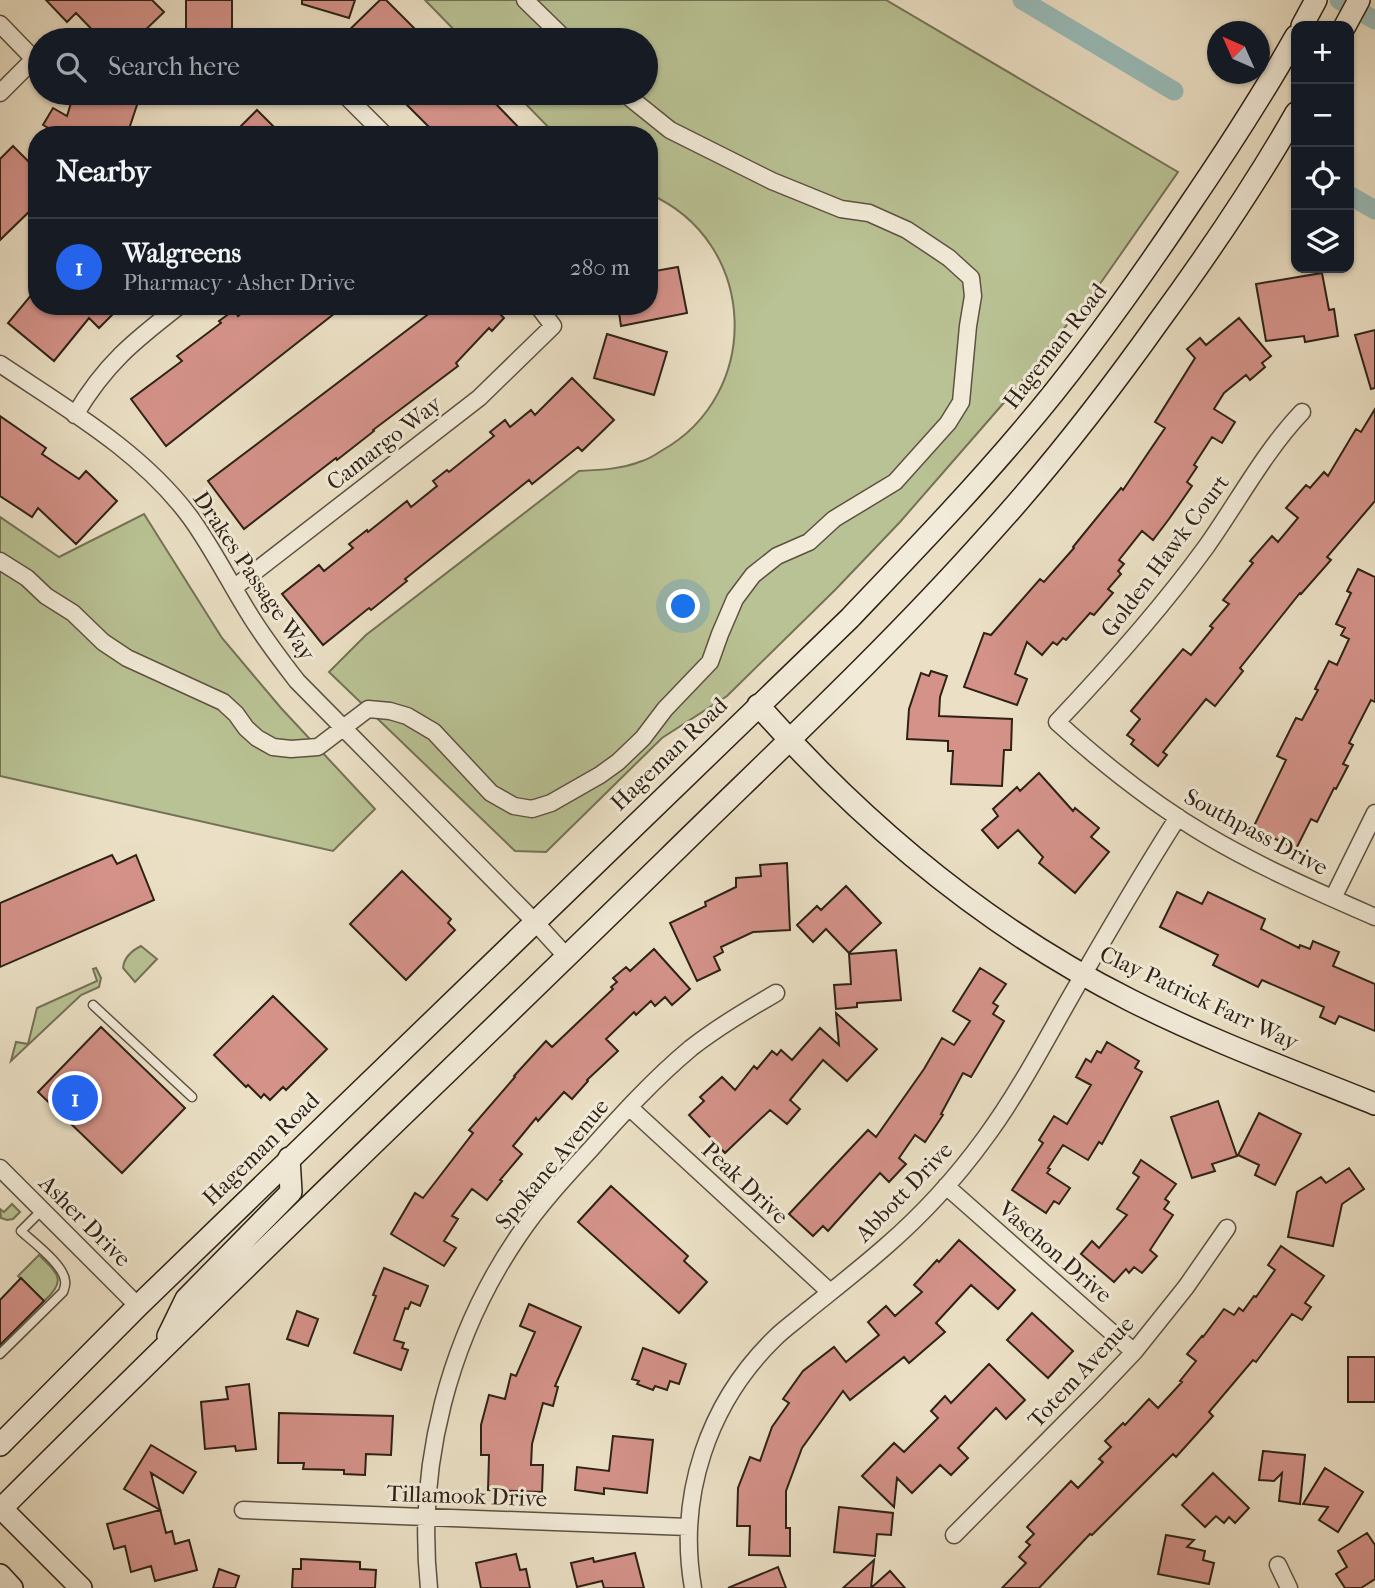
<!DOCTYPE html>
<meta charset="utf-8">
<style>
:root{--surface:#171b24;--page:#20242c;--text:#f1f3f6;--muted:#9ea1a6;--line:#363941;--accent:#2563eb}
body{margin:0;font-family:"IM FELL French Canon",serif;background:var(--page);color:var(--text)}
.controls{position:absolute;right:21px;top:21px;display:grid;overflow:hidden;border-radius:14px;box-shadow:0 2px 5px #0004}
.controls button{width:63px;height:63px;display:grid;place-items:center;padding:0;border:0;border-bottom:2px solid var(--line);background:var(--surface);color:var(--text);font:35px sans-serif}
.compass{position:absolute;left:1207px;top:21px;width:63px;height:63px;border-radius:50%;background:var(--surface);box-shadow:0 2px 5px #0004;rotate:315deg}
.you{position:absolute;left:684px;top:607px;width:24px;height:24px;margin:-18px;border:5px solid #fff;border-radius:50%;background:#1a73e8;box-shadow:0 0 0 10px #1a73e833}
.badge{display:grid;place-items:center;width:46px;height:46px;border-radius:50%;background:var(--accent);color:#fff;font-size:23px;font-weight:700}
.pin{position:absolute;translate:-50% -50%;border:4px solid #fff;box-shadow:0 2px 7px #0006}
.list{margin:0;padding:0;list-style:none}
h2{display:flex;justify-content:space-between;align-items:center;height:91px;margin:0;padding:0 28px;font-size:30px}
h2 small{font-size:23px;font-weight:400;color:var(--muted)}
.list li{display:grid;grid-template-columns:46px 1fr auto;gap:21px;align-items:center;box-sizing:border-box;height:98px;padding:0 28px;border-top:2px solid var(--line)}
.list b{display:block;font-size:26px;white-space:nowrap}
.list p{margin:0;font-size:23px;white-space:nowrap;color:var(--muted)}
.list em{font-size:23px;font-style:normal;color:var(--muted)}
.icon{flex:none;width:38px;height:38px;fill:none;stroke:currentColor;stroke-width:2;stroke-linecap:round;stroke-linejoin:round}
.map{position:relative;flex:none;width:1375px;height:1588px;overflow:hidden}
.search{position:absolute;background:var(--surface);box-shadow:0 2px 5px #0004;left:28px;top:28px;width:630px;height:77px;display:flex;align-items:center;gap:18px;box-sizing:border-box;padding:0 24px;border-radius:38px;color:var(--muted);font-size:26px}
.panel{position:absolute;background:var(--surface);box-shadow:0 2px 5px #0004;left:28px;top:126px;width:630px;height:189px;border-radius:28px}
.map>svg:first-child{display:block}
.green{fill:#b9c294;stroke:#747256;stroke-width:2}
.lines{fill:none;stroke-linecap:round;stroke-linejoin:round}
.canal{stroke:#99bcba;stroke-width:19}
.building{fill:#d49289;stroke:#2e2217;stroke-width:2}
.lane-casing{stroke:#5d5242;stroke-width:11}
.street-casing{stroke:#5d5242;stroke-width:19}
.secondary-casing{stroke:#2e2217;stroke-width:24}
.lane{stroke:#f2ebd9;stroke-width:8}
.street{stroke:#f2ebd9;stroke-width:16}
.secondary{stroke:#f2ebd9;stroke-width:21}
.labels{text-anchor:middle;dominant-baseline:central;stroke-width:6;stroke-linejoin:round;paint-order:stroke}
.street-label{font-size:23px;fill:#2e2217;stroke:#f2ebd9}
</style>
<div class="map">
<svg width="1375" height="1588" viewBox="0 0 1375 1588">
<rect width="100%" height="100%" fill="#ebe0c5"/>
<filter id="stains"><feTurbulence type="fractalNoise" baseFrequency=".00286" numOctaves="4"/><feColorMatrix values="0 0 0 0 .2 0 0 0 0 .09 0 0 0 0 .02 0 0 0 .5 -.17"/></filter>
<radialGradient id="worn" r=".72"><stop offset=".6" stop-color="#630" stop-opacity="0"/><stop offset="1" stop-color="#630" stop-opacity=".3"/></radialGradient>
<path class="green" d="M425 0H886L1178 172 1102 281 1015 390 900 522 836 589 727 696 662 738 546 852 515 851 329 672 366 635 579 471C601 470 622 469 642 461 649 459 655 455 661 451 764 394 758 241 649 194V135H556L515 93H646V40H464Z
M144 514 222 638 281 708 375 809 333 851 0 776V517L59 557Z
M141 946 157 959 135 982 123 968C124 957 131 951 141 946Z
M96 968 101 978 99 987 81 995 11 1061 16 1042 28 1044 37 1008 97 981 93 969Z
M12 1204 20 1212 13 1219 7 1220 1 1218 0 1209 4 1212Z
M39 1255C57 1273 68 1280 44 1301L18 1276Z"/>
<g class="lines">
<path class="canal" d="M1022 0 1174 91
M1339 0 1375 20
M1349 195 1375 210"/>
</g>
<path class="building" d="M46 0H152L164 12 135 40H102L76 13 67 22Z
M186 0H232V40H212V34H186Z
M302 0H355L349 18 302 4Z
M380 0H386L426 40H339Z
M74 93H141L127 135H47L50 129 43 125 53 108 67 116Z
M395 93H482L492 102 493 101 526 135H437Z
M257 110 282 135H232Z
M13 146 37 170V204L0 240V159Z
M678 267 687 313 621 326 618 306H649V272Z
M1322 273 1329 310 1334 309 1338 336 1305 342 1304 336 1266 341 1256 284Z
M37 288V306H121L99 328 89 318 54 361 8 323Z
M251 306H344L166 446 131 399 182 361 177 356 221 323 219 321 234 310 238 316Z
M439 306H492L504 318 492 331 489 328 456 363 458 366 373 430 374 431 337 460 336 458 244 529 208 481Z
M1239 318 1271 356 1262 363 1265 367 1250 380 1246 375 1224 393 1214 409 1235 422 1222 443 1212 437 1194 465 1197 467 1187 482 1192 486 1169 519 1153 540 1142 531 1119 560 1124 564 1118 571 1121 574 1108 589 1113 593 1094 615 1090 613 1066 640 1063 638 1057 645 1053 642 1042 655 1027 642 1015 674 1027 679 1017 705 964 687 984 633 991 635 1040 579 1044 582 1074 548 1073 547 1121 488 1123 490 1165 428 1155 422 1195 358 1187 349 1200 338 1206 345Z
M1375 330V388L1371 389 1355 335Z
M607 334 667 352 654 395 594 378Z
M572 378 614 420 582 451 578 447 532 484 529 480 405 579 407 581 371 610 369 608 323 645 282 594 319 565 324 571 353 548 349 544 367 530 368 532 407 501 411 507 437 486 433 481 447 470 449 472 494 436 490 432 505 420 510 427 531 410 535 415Z
M1375 409V501L1327 557 1331 560 1301 594 1300 593 1240 668 1243 671 1215 706 1206 699 1163 752 1167 755 1158 766 1131 744 1134 740 1127 735 1140 719 1131 711 1183 649 1191 655 1213 628 1210 626 1229 604 1223 600 1253 563 1250 561 1272 536 1278 542 1298 518 1286 508 1306 485 1310 488 1324 472 1328 476 1356 429 1361 432Z
M0 416 46 448 42 454 79 479 86 471 117 501 76 544 38 508 32 517 0 496Z
M1358 569 1375 577V702L1371 700 1349 743 1353 745 1343 764 1348 766 1336 789 1334 788 1317 822 1311 819 1296 849 1253 828 1286 760 1277 756 1296 718 1302 720 1318 690 1315 689 1329 661 1337 665 1349 639 1341 635 1345 628 1336 624 1351 593 1347 591Z
M931 671 947 676 940 697 939 716 1012 719 1011 750H1004L1002 786 951 784 953 751H948V741L907 739 909 709 921 673 929 676Z
M1039 773 1073 811 1075 808 1099 828 1091 837 1109 852 1075 893 1039 863 1043 857 1018 830 998 848 982 830 998 816 993 809 1017 787 1020 791Z
M112 855 117 864 136 855 154 900 0 967V903Z
M787 863 790 930 753 932 721 947 723 952 714 957 720 970 697 981 670 923 706 906 705 902 736 887V878L761 876 760 865Z
M402 871 451 919 448 923 455 930 406 980 350 924Z
M846 886 881 923 849 953 826 929 813 942 797 925 817 906 821 910Z
M1177 892 1202 904 1208 892 1265 919 1261 929 1299 948 1300 945 1310 949 1313 941 1339 952 1333 966 1375 984V1031L1339 1016 1335 1024 1320 1017 1324 1007 1262 980 1258 987 1213 965 1218 955 1160 927Z
M654 949 690 989 672 1005 665 997 655 1006 651 1001 636 1015 634 1012 606 1039 618 1051 587 1080 588 1081 572 1099 564 1092 538 1121 536 1118 513 1146 522 1154 500 1180 502 1181 487 1200 472 1189 452 1216 458 1219 444 1241 456 1248 444 1266 391 1234 415 1193 423 1198 473 1133 469 1130 515 1077 514 1076 546 1041 552 1047 613 989 611 987 617 982 613 978 626 967 630 971Z
M896 950 901 1000 857 1003V1007L836 1009 834 985 851 984 849 954Z
M980 968 1006 984 993 1003 998 1006 993 1014 1004 1021 971 1077 963 1073 941 1114 943 1115 925 1142 915 1135 899 1158 906 1164 889 1182 880 1173 828 1231 823 1226 813 1236 789 1214 868 1130 876 1137 924 1069 942 1038 954 1045 970 1021 953 1011Z
M273 996 327 1049 286 1090 283 1087 270 1100 264 1094 261 1098 248 1085 246 1087 214 1055Z
M836 1013 877 1049 847 1081 823 1060 790 1100 800 1109 787 1124 770 1110 725 1153 689 1115 704 1101 700 1097 722 1077 735 1090 754 1066 757 1069 772 1051 777 1055 781 1050 792 1060 820 1028 839 1045Z
M101 1027 185 1108 122 1173 38 1092Z
M1107 1042 1139 1061 1135 1068 1142 1072 1102 1144 1099 1142 1088 1160 1063 1145 1048 1168 1050 1169 1047 1173 1070 1188 1059 1204 1054 1201 1046 1213 1012 1190 1043 1143 1039 1140 1054 1116 1067 1124 1091 1085 1076 1077 1086 1059 1091 1062 1097 1051 1101 1053Z
M1218 1101 1237 1156 1212 1164 1215 1171 1192 1178 1171 1117Z
M1259 1113 1301 1134 1275 1185 1255 1175 1259 1165 1238 1155Z
M1141 1160 1176 1184 1165 1199 1169 1202 1164 1209 1173 1215 1150 1250 1157 1256 1142 1273 1134 1267 1129 1273 1126 1269 1114 1282 1081 1254 1092 1241 1099 1248 1127 1215 1117 1209 1139 1177 1133 1173Z
M1349 1168 1364 1189 1342 1204 1333 1246 1288 1237 1297 1192 1321 1177 1326 1183Z
M611 1186 688 1256 684 1261 707 1282 679 1313 578 1222Z
M959 1240 1015 1290 998 1309 971 1285 936 1323 945 1332 909 1363 904 1357 850 1400 843 1391 802 1448 786 1491V1528H790V1556L749 1555 750 1526H737L738 1488 750 1457 760 1461 772 1427 789 1403 783 1399 803 1371 834 1347 846 1362 879 1335 868 1322 886 1306 895 1316 922 1292 914 1285 937 1260 939 1262Z
M1281 1246 1324 1276 1305 1303 1311 1307 1302 1320 1292 1314 1256 1362 1253 1360 1209 1412 1213 1416 1176 1457 1173 1454 1092 1535 1090 1534 1039 1588H1002L1026 1563 1019 1557 1030 1545 1026 1542 1034 1534 1027 1527 1071 1481 1078 1488 1103 1462 1099 1459 1111 1447 1105 1441 1123 1423 1125 1425 1149 1399 1158 1408 1182 1382 1180 1381 1196 1361 1187 1354 1202 1336 1203 1337 1224 1309 1234 1315 1239 1308 1243 1311 1254 1296 1256 1297 1275 1270 1268 1265Z
M384 1268 428 1286 420 1306 411 1302 408 1309 405 1308 394 1340 404 1343 402 1348 408 1350 401 1370 354 1353 376 1296 373 1295Z
M21 1278 44 1301 0 1345V1300Z
M529 1304 581 1327 555 1386 558 1387 553 1406 543 1403 532 1444 531 1465H543L542 1492 488 1490 489 1455H481V1425L489 1395 505 1399 511 1374 516 1376 535 1332 520 1326Z
M297 1311 318 1319 308 1346 287 1339Z
M1032 1313 1073 1351 1048 1378 1007 1340Z
M643 1348 686 1364 679 1384 670 1381 667 1390 655 1386 653 1390 637 1384 639 1381 632 1379Z
M1348 1357H1375V1402H1348Z
M989 1364 1025 1400 1006 1419 996 1408 958 1448 968 1458 951 1475 940 1465 912 1493 897 1478 894 1507 862 1476 894 1443 904 1452 938 1418 931 1411 945 1396 951 1403Z
M249 1384 256 1449 236 1451 235 1446 205 1449 201 1402 228 1399 226 1387Z
M279 1413 393 1416 391 1455 366 1454 365 1475 344 1474V1470L303 1469 304 1463H278Z
M613 1436 653 1440 647 1493 604 1488V1494L575 1490 577 1467 609 1471Z
M151 1445 196 1472 183 1493 151 1473 166 1533 172 1531 175 1544 189 1540 197 1570 155 1581 151 1566 131 1572 125 1546 114 1549 107 1524 160 1510 124 1489Z
M1263 1451 1305 1455 1300 1504 1279 1501 1282 1473 1274 1481 1259 1480Z
M1325 1468 1363 1492 1338 1532 1319 1520 1328 1507 1303 1504Z
M1213 1473 1249 1508 1235 1523 1229 1517 1224 1523 1216 1516 1205 1527 1182 1505Z
M839 1507 893 1513 891 1535 877 1534 875 1556 834 1552Z
M1367 1533 1375 1545V1579L1361 1588H1345L1336 1574 1347 1567 1338 1551Z
M1166 1535 1194 1540 1187 1547 1205 1551 1203 1560 1214 1563 1209 1584 1158 1574Z
M635 1553 644 1588H604L602 1581 577 1587 571 1563 593 1558 594 1562Z
M516 1554 520 1570 526 1569 530 1588H481L476 1563Z
M301 1559 360 1562V1569L376 1570 375 1588H292L293 1569H301Z
M874 1560 871 1588 890 1571 905 1588H843Z
M778 1567 786 1588H728Z
M219 1569 239 1576 235 1588H213Z"/>
<g class="lines">
<defs>
<path id="lane" d="M93 1005 192 1097
M0 1354 63 1292C64 1289 66 1285 65 1281 64 1265 33 1242 21 1231L42 1210"/>
<path id="street" d="M525 0 566 40
M0 24 34 59 0 93
M343 93 385 135
M0 364C67 409 141 451 190 517 212 547 228 580 248 612 263 637 280 659 297 681L534 921 567 957
M1302 412C1264 452 1238 502 1206 547 1161 609 1110 666 1057 722 1103 764 1152 803 1206 835 1260 867 1318 892 1375 917
M75 415C105 364 134 341 179 306
M0 561 27 578 46 596 73 613 103 642 127 658 223 702 236 714 246 728 257 738 273 747 291 749 318 747 368 709 390 711 407 716 434 732 491 793 514 806 532 809 551 803 600 775 618 762 643 738 665 709 710 662 720 634 735 599 753 575 777 556 809 542 834 519 895 482 948 423 961 402 968 326 973 296 971 278 949 258 907 230 869 213 841 209 772 181 670 130 624 93
M235 587 479 398 553 326 538 306
M1333 898 1375 813
M629 1107 830 1292
M0 1168 138 1306
M946 1186 1134 1352
M243 1510 688 1527
M954 1535 1095 1393 1134 1352 1186 1287 1227 1228
M1278 1565 1289 1588
M429 1588C416 1465 449 1337 519 1235 540 1204 565 1177 590 1150 622 1114 654 1079 691 1048 718 1027 747 1010 776 993
M693 1588C677 1496 708 1403 775 1338 785 1328 797 1320 807 1311 833 1290 860 1269 885 1247 922 1215 956 1178 985 1138 1016 1096 1041 1049 1067 1003 1103 940 1139 878 1178 817"/>
<path id="secondary" d="M1302 26 1316 0
M1345 26 1359 0
M758 705C864 825 987 928 1130 1000 1209 1040 1293 1071 1375 1104
M168 1336 186 1299 291 1192 289 1158
M0 1445 138 1306 850 618C909 556 967 496 1022 431 1082 361 1135 286 1186 210 1225 153 1262 96 1296 36
M0 1507 81 1588
M0 1510C219 1290 445 1076 667 859 774 754 885 651 985 539 1048 470 1105 397 1159 321 1208 254 1255 185 1296 113
M0 1575 12 1588"/>
</defs>
<use href="#lane" class="lane-casing"/>
<use href="#street" class="street-casing"/>
<use href="#secondary" class="secondary-casing"/>
<use href="#lane" class="lane"/>
<use href="#street" class="street"/>
<use href="#secondary" class="secondary"/>
</g>
<g class="labels">
<g class="street-label">
<text transform="translate(1055 346) rotate(-52)">Hageman Road</text>
<text transform="translate(384 443) rotate(-38)">Camargo Way</text>
<text transform="translate(1165 556) rotate(-53)">Golden Hawk Court</text>
<text transform="translate(254 576) rotate(56)">Drakes Passage Way</text>
<text transform="translate(669 754) rotate(-44)">Hageman Road</text>
<text transform="translate(1256 832) rotate(28)">Southpass Drive</text>
<text transform="translate(1199 998) rotate(25)">Clay Patrick Farr Way</text>
<text transform="translate(261 1149) rotate(-44)">Hageman Road</text>
<text transform="translate(552 1164) rotate(-50)">Spokane Avenue</text>
<text transform="translate(745 1183) rotate(43)">Peak Drive</text>
<text transform="translate(904 1192) rotate(-46)">Abbott Drive</text>
<text transform="translate(85 1221) rotate(45)">Asher Drive</text>
<text transform="translate(1055 1252) rotate(41)">Vaschon Drive</text>
<text transform="translate(1081 1372) rotate(-47)">Totem Avenue</text>
<text transform="translate(467 1496) rotate(2)">Tillamook Drive</text>
</g>
</g>
<rect width="100%" height="100%" filter="url(#stains)"/>
<rect width="100%" height="100%" fill="url(#worn)"/>
</svg>
<div class="controls">
<button>+</button>
<button>−</button>
<button><svg class="icon" aria-label="locate" viewBox="0 0 24 24"><circle cx="12" cy="12" r="6"/><path d="M12 2v4M12 18v4M2 12h4M18 12h4"/></svg></button>
<button><svg class="icon" aria-label="layers" viewBox="0 0 24 24"><path d="M12 4l9 5-9 5-9-5zM3 14l9 5 9-5"/></svg></button>
</div>
<svg class="compass" viewBox="-18 -18 36 36"><path d="M0-13l5 13h-10z" fill="#e53935"/><path d="M0 13l5-13h-10z" fill="#9ea1a6"/></svg>
<div class="you"></div>
<div class="pin badge" style="left:75px;top:1098px">1</div>
<div class="search"><svg class="icon" aria-label="search" viewBox="0 0 24 24"><circle cx="10" cy="10" r="6"/><path d="M15 15l6 6"/></svg>Search here</div>
<section class="panel">
<h2>Nearby<small></small></h2>
<ul class="list">
<li><span class="badge">1</span><div><b>Walgreens</b><p>Pharmacy · Asher Drive</p></div><em>280 m</em></li>
</ul>
</section>
</div>
